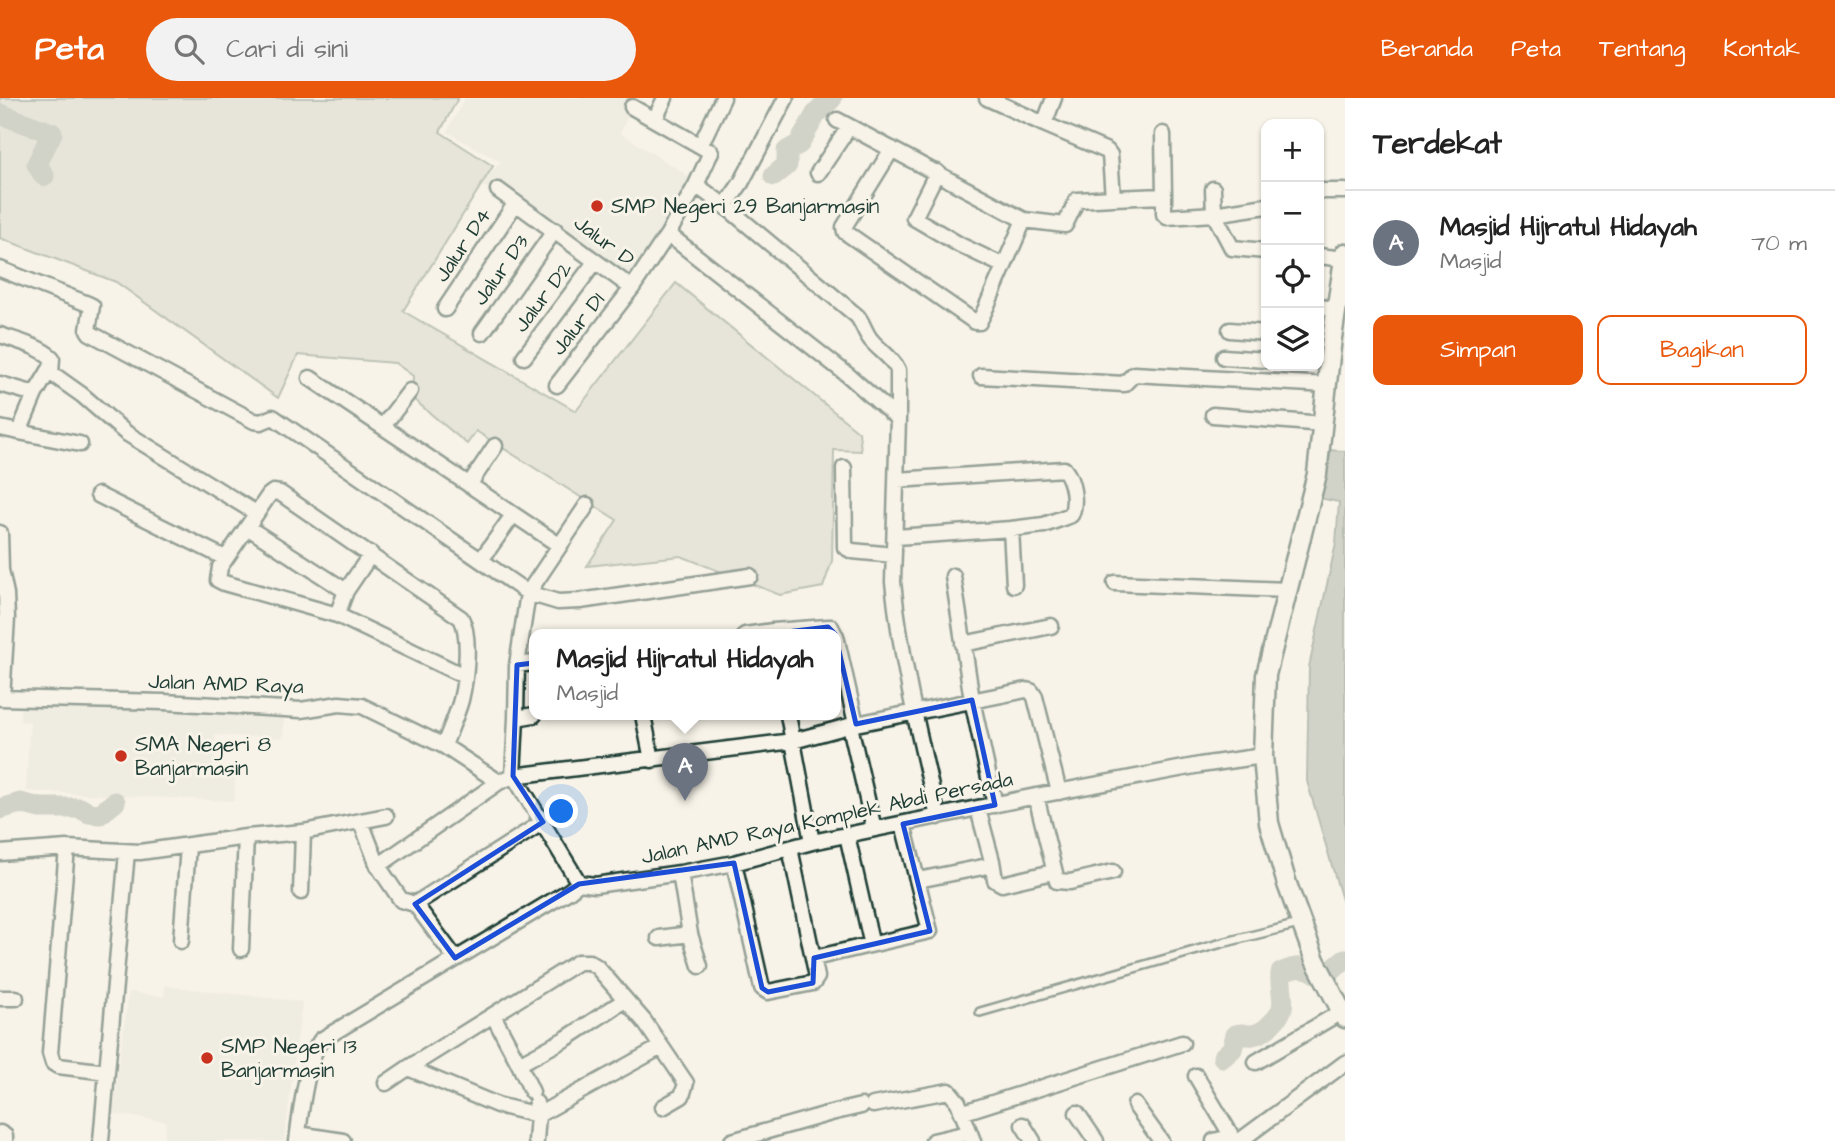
<!DOCTYPE html>
<html lang="id">
<meta charset="utf-8">
<style>
:root{--surface:#fff;--page:#f2f2f2;--text:#222;--muted:#767676;--line:#e0e0e0;--accent:#ea580c}
body{margin:0;font-family:"Architects Daughter",sans-serif;background:var(--page);color:var(--text)}
.controls{position:absolute;right:21px;top:21px;display:grid;overflow:hidden;border-radius:14px;box-shadow:0 2px 5px #0004}
.controls button{width:63px;height:63px;display:grid;place-items:center;padding:0;border:0;border-bottom:2px solid var(--line);background:var(--surface);color:var(--text);font:35px sans-serif}
.you{position:absolute;left:562px;top:714px;width:24px;height:24px;margin:-18px;border:5px solid #fff;border-radius:50%;background:#1a73e8;box-shadow:0 0 0 10px #1a73e833}
.badge{display:grid;place-items:center;width:46px;height:46px;border-radius:50%;background:var(--accent);color:#fff;font-size:23px;font-weight:700}
.pin{position:absolute;translate:-50% -58px;filter:drop-shadow(0 2px 4px #0008)}
.pin::after{content:'';position:absolute;top:37px;width:24px;height:21px;background:inherit;clip-path:polygon(0 0,100% 0,50% 100%)}
.popup{position:absolute;left:529px;top:531px;width:312px;height:91px;box-sizing:border-box;display:grid;place-content:center;border-radius:14px;background:var(--surface);filter:drop-shadow(0 2px 5px #0005);font-size:23px;white-space:nowrap;color:var(--muted)}
.popup b{font-size:26px;color:var(--text)}
.popup::after{content:'';position:absolute;left:50%;top:100%;margin-left:-14px;border:14px solid transparent;border-top-color:var(--surface)}
.list{margin:0;padding:0;list-style:none}
h2{display:flex;justify-content:space-between;align-items:center;height:91px;margin:0;padding:0 28px;font-size:30px}
h2 small{font-size:23px;font-weight:400;color:var(--muted)}
.list li{display:grid;grid-template-columns:46px 1fr auto;gap:21px;align-items:center;box-sizing:border-box;height:105px;padding:0 28px;border-top:2px solid var(--line)}
.list b{display:block;font-size:26px;white-space:nowrap}
.list p{margin:0;font-size:23px;white-space:nowrap;color:var(--muted)}
.list em{font-size:23px;font-style:normal;color:var(--muted)}
.actions{display:flex;gap:14px;padding:21px 28px}
.actions a{flex:1;padding:16px 0;border:2px solid var(--accent);border-radius:14px;text-align:center;font-size:24px;color:var(--accent)}
.actions .main{background:var(--accent);color:#fff}
.icon{flex:none;width:38px;height:38px;fill:none;stroke:currentColor;stroke-width:2;stroke-linecap:round;stroke-linejoin:round}
.map{position:relative;flex:none;width:1345px;height:1043px;overflow:hidden}
header{display:flex;align-items:center;gap:42px;box-sizing:border-box;height:98px;padding:0 35px;background:var(--accent);color:#fff}
header strong{font-size:33px}
nav{display:flex;gap:38px;margin-inline-start:auto;font-size:24px}
.search{width:490px;height:63px;background:var(--page);display:flex;align-items:center;gap:18px;box-sizing:border-box;padding:0 24px;border-radius:38px;color:var(--muted);font-size:26px}
main{display:flex}
aside{flex:1;background:var(--surface)}
.map>svg:first-child{display:block}
.built{fill:#e5e4d9}
.green{fill:#d3d5ca;stroke:#79897f;stroke-width:2}
.water{fill:#a4ada3;stroke:#6f8077;stroke-width:2}
.lines{fill:none;stroke-linecap:round;stroke-linejoin:round}
.river{stroke:#a4ada3;stroke-width:21}
.service-casing{stroke:#1f3d34;stroke-width:12}
.minor-casing{stroke:#1f3d34;stroke-width:19}
.tertiary-casing{stroke:#1f3d34;stroke-width:23}
.service{stroke:#f7f3e8;stroke-width:7}
.minor{stroke:#f7f3e8;stroke-width:14}
.tertiary{stroke:#f7f3e8;stroke-width:18}
.marked{fill:none;stroke:#1d4ed8;stroke-width:5;stroke-linejoin:round}
.poi-dot{fill:#c8321e;stroke:#f7f3e8;stroke-width:2.5}
.labels{text-anchor:middle;dominant-baseline:central;stroke-width:6;stroke-linejoin:round;paint-order:stroke}
.poi-label{font-size:21px;fill:#1f3d34;stroke:#f7f3e8;text-anchor:start}
.street-label{font-size:21px;fill:#1f3d34;stroke:#f7f3e8}
</style>
<header>
<strong>Peta</strong>
<div class="search"><svg class="icon" aria-label="search" viewBox="0 0 24 24"><circle cx="10" cy="10" r="6"/><path d="M15 15l6 6"/></svg>Cari di sini</div>
<nav><a>Beranda</a><a>Peta</a><a>Tentang</a><a>Kontak</a></nav>
</header>
<main>
<div class="map">
<svg width="1345" height="1043" viewBox="0 0 1345 1043">
<rect width="100%" height="100%" fill="#f7f3e8"/>
<filter id="ink" filterUnits="userSpaceOnUse"><feTurbulence type="fractalNoise" baseFrequency=".0143" numOctaves="2"/><feDisplacementMap in="SourceGraphic" scale="14" xChannelSelector="R" yChannelSelector="G"/><feConvolveMatrix kernelMatrix="1 2 1 2 8 2 1 2 1" color-interpolation-filters="sRGB"/></filter>
<g filter="url(#ink)">
<path class="built" d="M465 0H636L620 35 693 81 631 182 547 126 480 86 501 64 447 34Z
M21 600 284 611 283 640 215 637 214 675 235 676 234 703 26 693 30 624 20 623Z
M165 888 302 904 284 1043H164L166 1023 112 1016 129 894 164 899Z"/>
<path class="green" d="M0 0H458L440 34 493 68 403 213 576 313 676 185 859 334 861 353 834 352 832 463 823 489 780 497 681 458 587 468 617 422 476 333 467 346 412 300 413 278 395 265 298 257 278 300 116 184 0 140Z"/>
<path class="water" d="M1325 352 1345 353V812L1307 683 1309 569 1336 445 1339 404 1319 400Z"/>
<g class="lines">
<path class="river" d="M0 16 52 35 37 66 44 78
M774 78 787 67V53L799 46 816 16 832 0
M0 711 20 705 40 710H80L89 715 100 716 115 704
M1223 959 1232 951 1236 937C1243 934 1245 938 1252 937 1260 936 1266 932 1271 926 1291 908 1279 898 1281 875 1296 868 1305 867 1318 876L1331 872 1345 861"/>
<defs>
<path id="service" d="M980 914 1222 845 1299 826"/>
<path id="minor" d="M987 0 1044 26
M1054 0 1044 26 1107 53 1110 57 1113 100 1164 98V116L1167 119 1214 116 1266 108
M655 21 665 0
M837 22 1024 122 1065 127 1077 102 1113 100
M1163 36 1164 98
M701 46 723 0
M892 51 844 129 845 134 975 224H979L985 212 1024 122
M937 74 914 120 960 147 1004 168
M818 75 849 29
M696 87 730 112 857 218C863 225 865 235 871 242 880 253 892 259 898 272V321
M1213 91 1214 116 1232 150 1266 153
M498 92 632 190 668 136 696 87 711 54 632 9
M1319 93H1345
M725 108 741 85 786 0
M668 136 849 278 898 321 893 484C901 563 920 641 938 719
M1319 158 1344 161
M0 171 88 206 92 208 88 232 90 235 254 323 261 324 273 319 528 495 587 407
M1319 209 1336 211
M445 211 515 106
M1230 232 1266 235
M482 235 555 132
M0 237C17 243 39 248 52 260L51 275 82 297 126 335 256 415
M524 259 595 164
M1224 259 1266 262
M981 278 1124 286 1134 276 1328 287
M310 280 559 447
M0 286 35 296
M557 287 632 190
M1213 317 1323 326
M383 328 410 293
M0 330 19 334 35 296 50 271
M19 334 80 346
M844 370 845 449 852 453 894 457
M469 387 495 348
M98 397 225 460
M247 429 346 493
M1011 431 1014 487
M0 435 1 472 6 496 7 520 2 600
M896 439 1011 431 1044 427 1071 417C1077 404 1073 382 1064 371L897 382
M481 462 513 417
M953 478 972 602 995 707
M1115 485 1288 492
M337 517 346 493 371 456
M773 533 828 529H831L835 537
M745 537 773 533V537
M836 538 856 626
M963 546 1051 528
M517 567 528 495 558 504 580 503 750 478
M0 600 164 604 301 612 339 606 362 608 444 648 499 684
M643 617 652 662
M788 617 812 744
M516 620 517 567 534 565
M850 628 874 731
M444 648C449 633 457 617 461 602 466 581 471 538 461 520L280 395 273 394 269 397 220 469 218 482 224 485 337 517 464 578
M513 678 516 620 534 617
M514 678 579 785
M1036 698 1057 783 1070 784 1113 774
M361 724 378 768
M847 737 870 839
M67 750 50 955 53 965 58 968 107 974 101 1043
M0 755 67 750 140 754 246 739 303 734 386 718
M992 763 995 782 1002 786 1053 774
M734 765 762 890 768 894 813 885 817 879 790 750
M680 775 690 836 700 868
M918 782 988 768 992 763 978 711
M301 794 303 734
M415 806 543 724
M659 840 690 836
M181 843 188 748
M241 851 246 739
M455 860 415 806 401 802 378 768 499 684 513 678 793 643 856 626 1026 592 1031 593 1035 599 1059 694
M814 860 930 833 903 726
M0 900H16
M493 917 519 966 567 940 625 902
M1256 964 1341 914
M519 966 532 994
M408 970 578 864H589L597 869 644 923 686 985 682 998 663 1009
M107 974 127 754
M1196 978 1234 1042
M386 985 408 970 497 1007 538 1017 536 1043
M536 1005 538 1017 661 949
M873 1007 949 993 958 1004 973 1043
M1135 1007 1161 1043
M961 1015 1182 945
M1077 1015 1096 1043
M1023 1027 1033 1043
M0 1035 5 1038V1043
M298 1036 343 1043
M297 1043C300 1018 307 960 321 942L569 793 579 785 595 787 680 775 734 765 812 744 1036 698 1200 667 1263 658
M732 1043 831 1015 861 1008
M933 1043 968 1035
M1214 1043 1222 1041 1241 1042 1345 965"/>
<path id="tertiary" d="M1345 155 1332 240 1317 376 1266 577 1263 658 1269 725 1287 786 1315 862 1345 920"/>
</defs>
<use href="#service" class="service-casing"/>
<use href="#minor" class="minor-casing"/>
<use href="#tertiary" class="tertiary-casing"/>
<use href="#service" class="service"/>
<use href="#minor" class="minor"/>
<use href="#tertiary" class="tertiary"/>
</g>
</g>
<path d="M0 0H1345V1043H0ZM828 529 835 536 856 626 972 602 995 707 903 726 930 833 814 860 813 885 768 894 762 890 734 765 579 786 455 860 415 806 543 724 513 678 517 567Z" fill="#f7f3e8" fill-opacity=".55" fill-rule="evenodd"/>
<path class="marked" d="M828 529 835 536 856 626 972 602 995 707 903 726 930 833 814 860 813 885 768 894 762 890 734 765 579 786 455 860 415 806 543 724 513 678 517 567Z"/>
<g class="poi-dot">
<circle cx="597" cy="108" r="7"/>
<circle cx="121" cy="658" r="7"/>
<circle cx="207" cy="960" r="7"/>
</g>
<g class="labels">
<g class="poi-label">
<text x="611" y="108">SMP Negeri 29 Banjarmasin</text>
<text x="135" y="646">SMA Negeri 8<tspan x="135" dy="24">Banjarmasin</tspan></text>
<text x="221" y="948">SMP Negeri 13<tspan x="221" dy="24">Banjarmasin</tspan></text>
</g>
<g class="street-label">
<text transform="translate(604 143) rotate(37)">Jalur D</text>
<text transform="translate(463 147) rotate(-56)">Jalur D4</text>
<text transform="translate(501 172) rotate(-55)">Jalur D3</text>
<text transform="translate(543 199) rotate(-53)">Jalur D2</text>
<text transform="translate(578 226) rotate(-52)">Jalur D1</text>
<text transform="translate(226 586) rotate(2)">Jalan AMD Raya</text>
<text transform="translate(827 720) rotate(-12)">Jalan AMD Raya Komplek Abdi Persada</text>
</g>
</g>
</svg>
<div class="controls">
<button>+</button>
<button>−</button>
<button><svg class="icon" aria-label="locate" viewBox="0 0 24 24"><circle cx="12" cy="12" r="6"/><path d="M12 2v4M12 18v4M2 12h4M18 12h4"/></svg></button>
<button><svg class="icon" aria-label="layers" viewBox="0 0 24 24"><path d="M12 4l9 5-9 5-9-5zM3 14l9 5 9-5"/></svg></button>
</div>
<div class="you"></div>
<div class="pin badge" style="left:685px;top:703px;background:#6b7280">A</div>
<div class="popup"><b>Masjid Hijratul Hidayah</b>Masjid</div>
</div>
<aside>
<h2>Terdekat<small></small></h2>
<ul class="list">
<li><span class="badge" style="background:#6b7280">A</span><div><b>Masjid Hijratul Hidayah</b><p>Masjid</p></div><em>70 m</em></li>
</ul>
<div class="actions"><a class="main">Simpan</a><a>Bagikan</a></div>
</aside>
</main>
